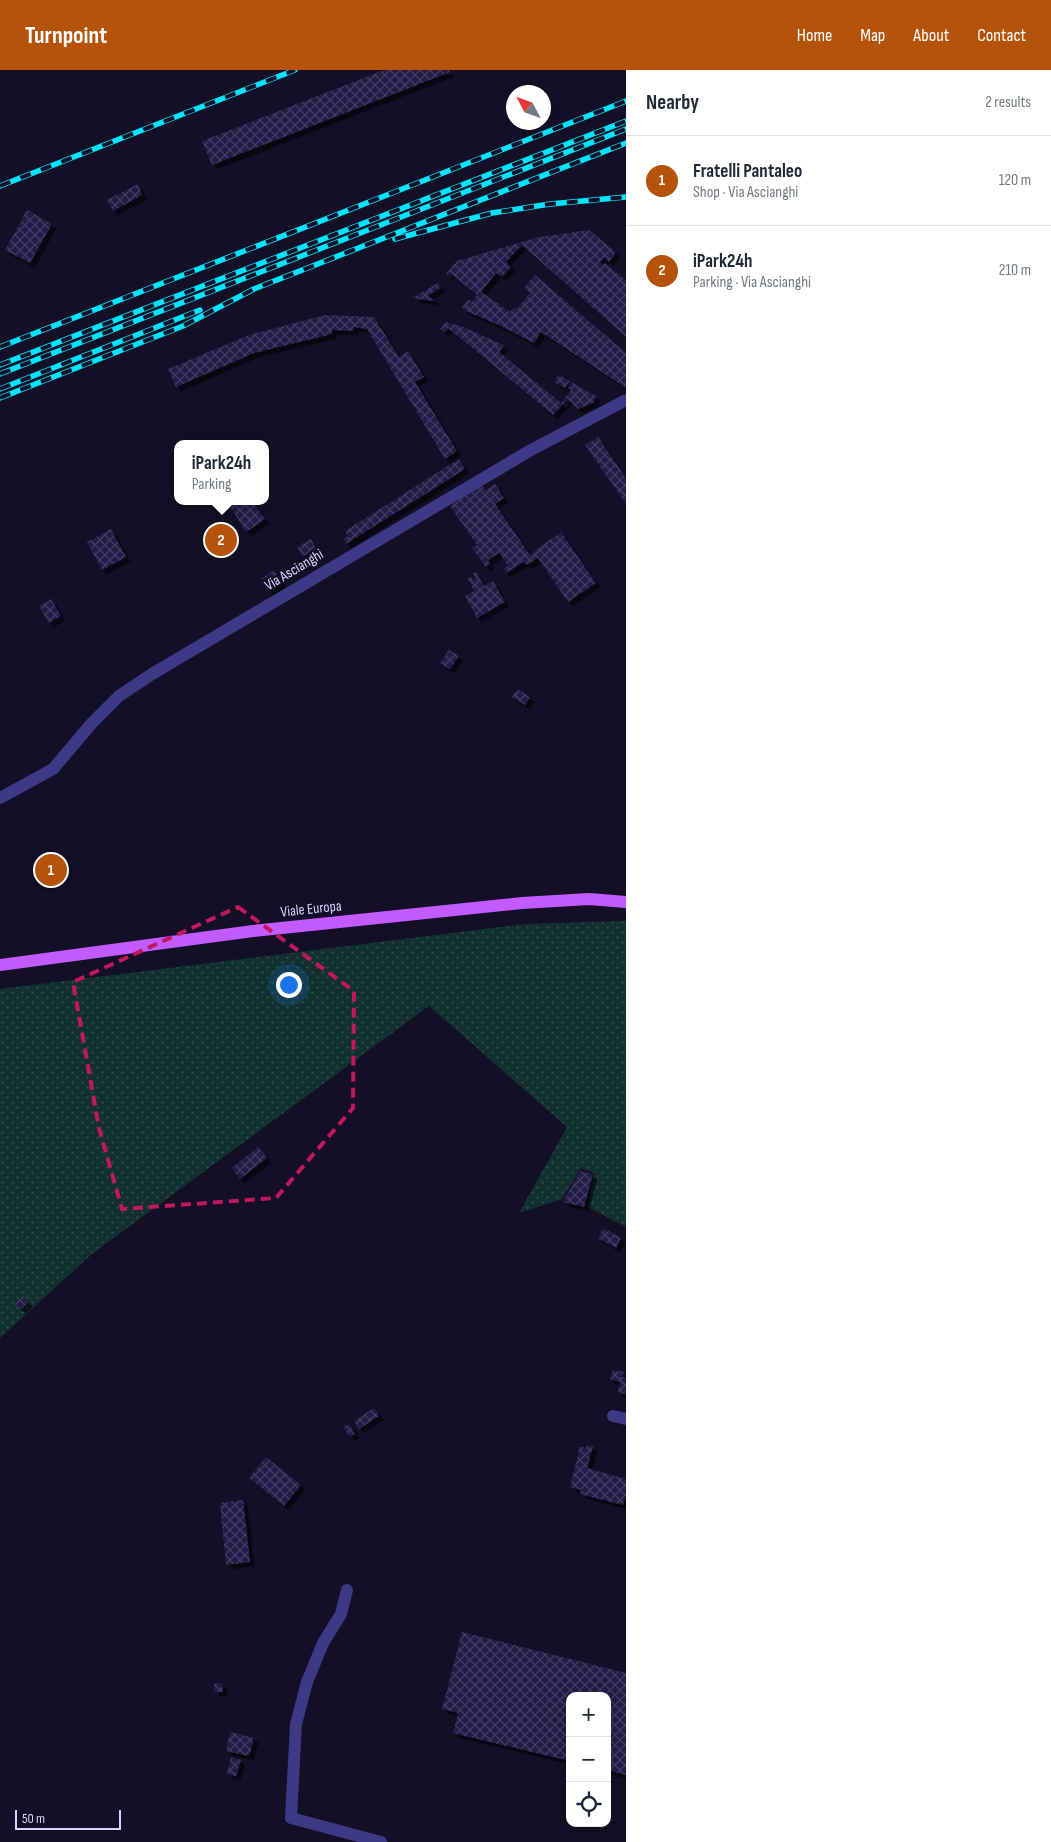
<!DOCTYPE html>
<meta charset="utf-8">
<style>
:root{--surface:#fff;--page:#f6f6f7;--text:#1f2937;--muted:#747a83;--line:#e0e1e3;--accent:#b45309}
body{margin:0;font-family:"Sofia Sans Condensed",sans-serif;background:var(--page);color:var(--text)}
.controls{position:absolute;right:15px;bottom:15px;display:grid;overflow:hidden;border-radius:10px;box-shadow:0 2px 12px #0003}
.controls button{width:45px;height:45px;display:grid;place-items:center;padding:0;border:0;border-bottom:1px solid var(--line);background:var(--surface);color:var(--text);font:25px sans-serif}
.compass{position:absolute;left:506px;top:15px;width:45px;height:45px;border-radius:50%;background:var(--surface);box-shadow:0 2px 12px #0003;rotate:311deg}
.scale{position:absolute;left:15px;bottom:12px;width:106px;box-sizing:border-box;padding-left:5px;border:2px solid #d9d4ff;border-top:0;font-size:14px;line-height:18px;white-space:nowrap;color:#d9d4ff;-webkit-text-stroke:4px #130f26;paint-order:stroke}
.you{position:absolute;left:288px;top:914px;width:18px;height:18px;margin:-12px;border:4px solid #fff;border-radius:50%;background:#1a73e8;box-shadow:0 0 0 8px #1a73e833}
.badge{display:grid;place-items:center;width:32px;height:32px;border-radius:50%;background:var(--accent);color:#fff;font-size:16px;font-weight:700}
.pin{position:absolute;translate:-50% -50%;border:2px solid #fff;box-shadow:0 1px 5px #0006}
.popup{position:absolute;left:174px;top:370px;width:95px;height:65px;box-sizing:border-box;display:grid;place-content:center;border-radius:10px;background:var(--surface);filter:drop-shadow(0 1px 4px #0005);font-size:16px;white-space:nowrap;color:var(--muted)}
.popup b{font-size:19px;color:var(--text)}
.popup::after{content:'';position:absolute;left:50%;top:100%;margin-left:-10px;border:10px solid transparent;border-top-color:var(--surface)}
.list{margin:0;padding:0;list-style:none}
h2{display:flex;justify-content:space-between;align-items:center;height:65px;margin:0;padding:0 20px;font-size:21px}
h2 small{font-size:16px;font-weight:400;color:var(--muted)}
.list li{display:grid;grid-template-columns:32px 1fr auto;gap:15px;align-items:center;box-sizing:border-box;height:90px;padding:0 20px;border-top:1px solid var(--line)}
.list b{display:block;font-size:19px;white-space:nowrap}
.list p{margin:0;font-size:16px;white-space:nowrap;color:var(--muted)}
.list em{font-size:16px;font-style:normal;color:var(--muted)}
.icon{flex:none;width:28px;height:28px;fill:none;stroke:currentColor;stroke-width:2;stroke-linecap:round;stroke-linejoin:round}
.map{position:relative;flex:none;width:626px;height:1772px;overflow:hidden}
header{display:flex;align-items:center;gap:30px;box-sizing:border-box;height:70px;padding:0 25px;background:var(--accent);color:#fff}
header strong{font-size:24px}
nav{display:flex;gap:28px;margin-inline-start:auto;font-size:18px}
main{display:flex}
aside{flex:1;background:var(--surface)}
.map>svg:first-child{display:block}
.grass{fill:url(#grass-dots)}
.building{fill:url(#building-cross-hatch);filter:url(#shadow)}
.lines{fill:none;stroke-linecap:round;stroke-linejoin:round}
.minor{stroke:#3d3a85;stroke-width:12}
.major{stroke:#c25bff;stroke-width:12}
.rail-casing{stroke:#00e5ff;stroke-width:5.5}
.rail{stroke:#130f26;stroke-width:4;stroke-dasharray:11;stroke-linecap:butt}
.marked{fill:none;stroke:#c2185b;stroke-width:4;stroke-dasharray:10 6;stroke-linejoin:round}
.labels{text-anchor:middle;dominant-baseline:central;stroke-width:5;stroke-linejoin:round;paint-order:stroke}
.street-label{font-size:15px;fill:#d9d4ff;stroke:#130f26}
</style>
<header>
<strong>Turnpoint</strong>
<nav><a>Home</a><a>Map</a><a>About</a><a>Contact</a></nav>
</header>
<main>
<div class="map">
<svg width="626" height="1772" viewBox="0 0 626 1772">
<defs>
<pattern id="grass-dots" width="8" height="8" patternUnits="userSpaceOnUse" patternTransform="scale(1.25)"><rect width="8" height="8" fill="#12302f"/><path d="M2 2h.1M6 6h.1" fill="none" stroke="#344d4e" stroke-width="1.8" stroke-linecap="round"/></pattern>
<pattern id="building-cross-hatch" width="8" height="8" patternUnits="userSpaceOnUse" patternTransform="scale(1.25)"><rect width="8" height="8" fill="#241b47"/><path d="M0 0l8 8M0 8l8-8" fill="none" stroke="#433b63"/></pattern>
<filter id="shadow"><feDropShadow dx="4.5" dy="4.5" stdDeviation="0" flood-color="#0009"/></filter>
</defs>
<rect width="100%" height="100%" fill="#130f26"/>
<path class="grass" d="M626 851V1157L588 1137 594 1103 581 1098 562 1129 519 1143 567 1057 429 936 92 1184 0 1268V919L525 854Z"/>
<path class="building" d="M384 0H449L450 2 212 95 202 71Z
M138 114 142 125 113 141 107 130Z
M27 140 52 154 30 193 5 180Z
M589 160 616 182 609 192 604 188 600 192 604 195 605 193 626 210V267L522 175 506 192 511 197 502 207 496 203 481 222 510 242 514 237 517 239 530 223 524 218 535 205 626 283V318L541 262 534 273 501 256 466 241 462 238 468 229 472 232 477 225 450 203 448 206 446 204 457 191 539 167Z
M438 213 441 217 428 226 434 230 433 231 412 228Z
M325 245 374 247 399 287 408 281 424 307 415 312 457 381 445 389 367 259 354 257 353 261 332 260V264L254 283 176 317 168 299 249 265Z
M446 252 463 257 504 275 499 282 561 333 571 320 568 318 571 312 596 326 594 331 595 332 578 339 568 329 553 345 448 258 445 262 440 259Z
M559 305 570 311 565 318 554 312Z
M598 367 626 408V434L585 375Z
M459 389 465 399 346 474 343 469 348 466 345 461Z
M481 414 486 420 495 414 504 428 495 434 530 485 534 483V481L561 462 596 513 568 532 538 488 527 495 524 492 506 503 503 499 508 496 499 483 488 490 490 494 486 497 472 478 477 475 450 436Z
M237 431H252L265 449 246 462 231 438V436Z
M111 459 126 487 102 500 87 472Z
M311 469 317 480 303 486 297 477Z
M274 500 282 513 269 521 261 509Z
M476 502 484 516 493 511 505 532 477 548 465 526 474 521 468 508 471 507 473 510 476 508 473 503Z
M51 529 61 546 49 553 39 536Z
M449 580 459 586 450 599 440 593Z
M517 619 530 627 525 635 512 627Z
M258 1077 267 1088 240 1109 232 1098Z
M580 1101 593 1104 584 1137 563 1132Z
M603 1158 621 1168 616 1178 598 1168Z
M23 1226 28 1232 21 1239 15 1234Z
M613 1300 624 1302 622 1307H626V1324L618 1322 620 1312 610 1309Z
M374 1338 379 1346 359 1359 354 1351Z
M349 1354 355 1364 350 1367 343 1357Z
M587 1375 593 1376 587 1398 626 1409V1425L623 1435 580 1424 581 1420 570 1417 580 1376 586 1378Z
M266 1387 301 1415 284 1436 249 1408Z
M243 1430 250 1492 226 1495 220 1433Z
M462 1562 626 1603V1705L607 1700V1626H570V1691L453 1663 458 1643 442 1639Z
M222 1613 223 1622H214V1614Z
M230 1662 254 1668 249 1686 226 1681Z
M231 1687 241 1690 236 1706 227 1704Z"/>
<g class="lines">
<path class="minor" d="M0 728 53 699 92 653 119 626 152 604 531 380 626 330
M613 1346 626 1349
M347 1520 341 1544 323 1573 307 1612 296 1654 291 1748 381 1772"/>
<path class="major" d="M0 895 253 861 522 833 589 829 626 832"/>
<defs>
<path id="rail" d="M0 116 295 0
M395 169 492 143 550 134 626 127
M0 277 626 31
M0 295 626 51
M0 304 626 59
M0 319 200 240
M0 328 183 256 254 219 626 73"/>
</defs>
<use href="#rail" class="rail-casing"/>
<use href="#rail" class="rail"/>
</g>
<path class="marked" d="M238 837 354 921 353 1038 276 1128 122 1139 99 1058 73 912Z"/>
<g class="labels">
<g class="street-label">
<text transform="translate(294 500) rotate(-31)">Via Ascianghi</text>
<text transform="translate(311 839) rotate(-6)">Viale Europa</text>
</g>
</g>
</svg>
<div class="controls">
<button>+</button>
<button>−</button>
<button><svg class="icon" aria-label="locate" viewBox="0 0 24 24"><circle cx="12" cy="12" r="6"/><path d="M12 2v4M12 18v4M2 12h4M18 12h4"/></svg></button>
</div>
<svg class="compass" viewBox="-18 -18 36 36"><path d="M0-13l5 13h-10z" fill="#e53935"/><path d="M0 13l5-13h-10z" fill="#747a83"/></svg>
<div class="scale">50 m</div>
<div class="you"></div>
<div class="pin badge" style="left:51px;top:800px">1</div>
<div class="pin badge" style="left:221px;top:470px">2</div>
<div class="popup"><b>iPark24h</b>Parking</div>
</div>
<aside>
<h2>Nearby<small>2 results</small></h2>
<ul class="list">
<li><span class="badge">1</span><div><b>Fratelli Pantaleo</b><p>Shop · Via Ascianghi</p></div><em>120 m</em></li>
<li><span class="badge">2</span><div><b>iPark24h</b><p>Parking · Via Ascianghi</p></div><em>210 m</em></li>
</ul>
</aside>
</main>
